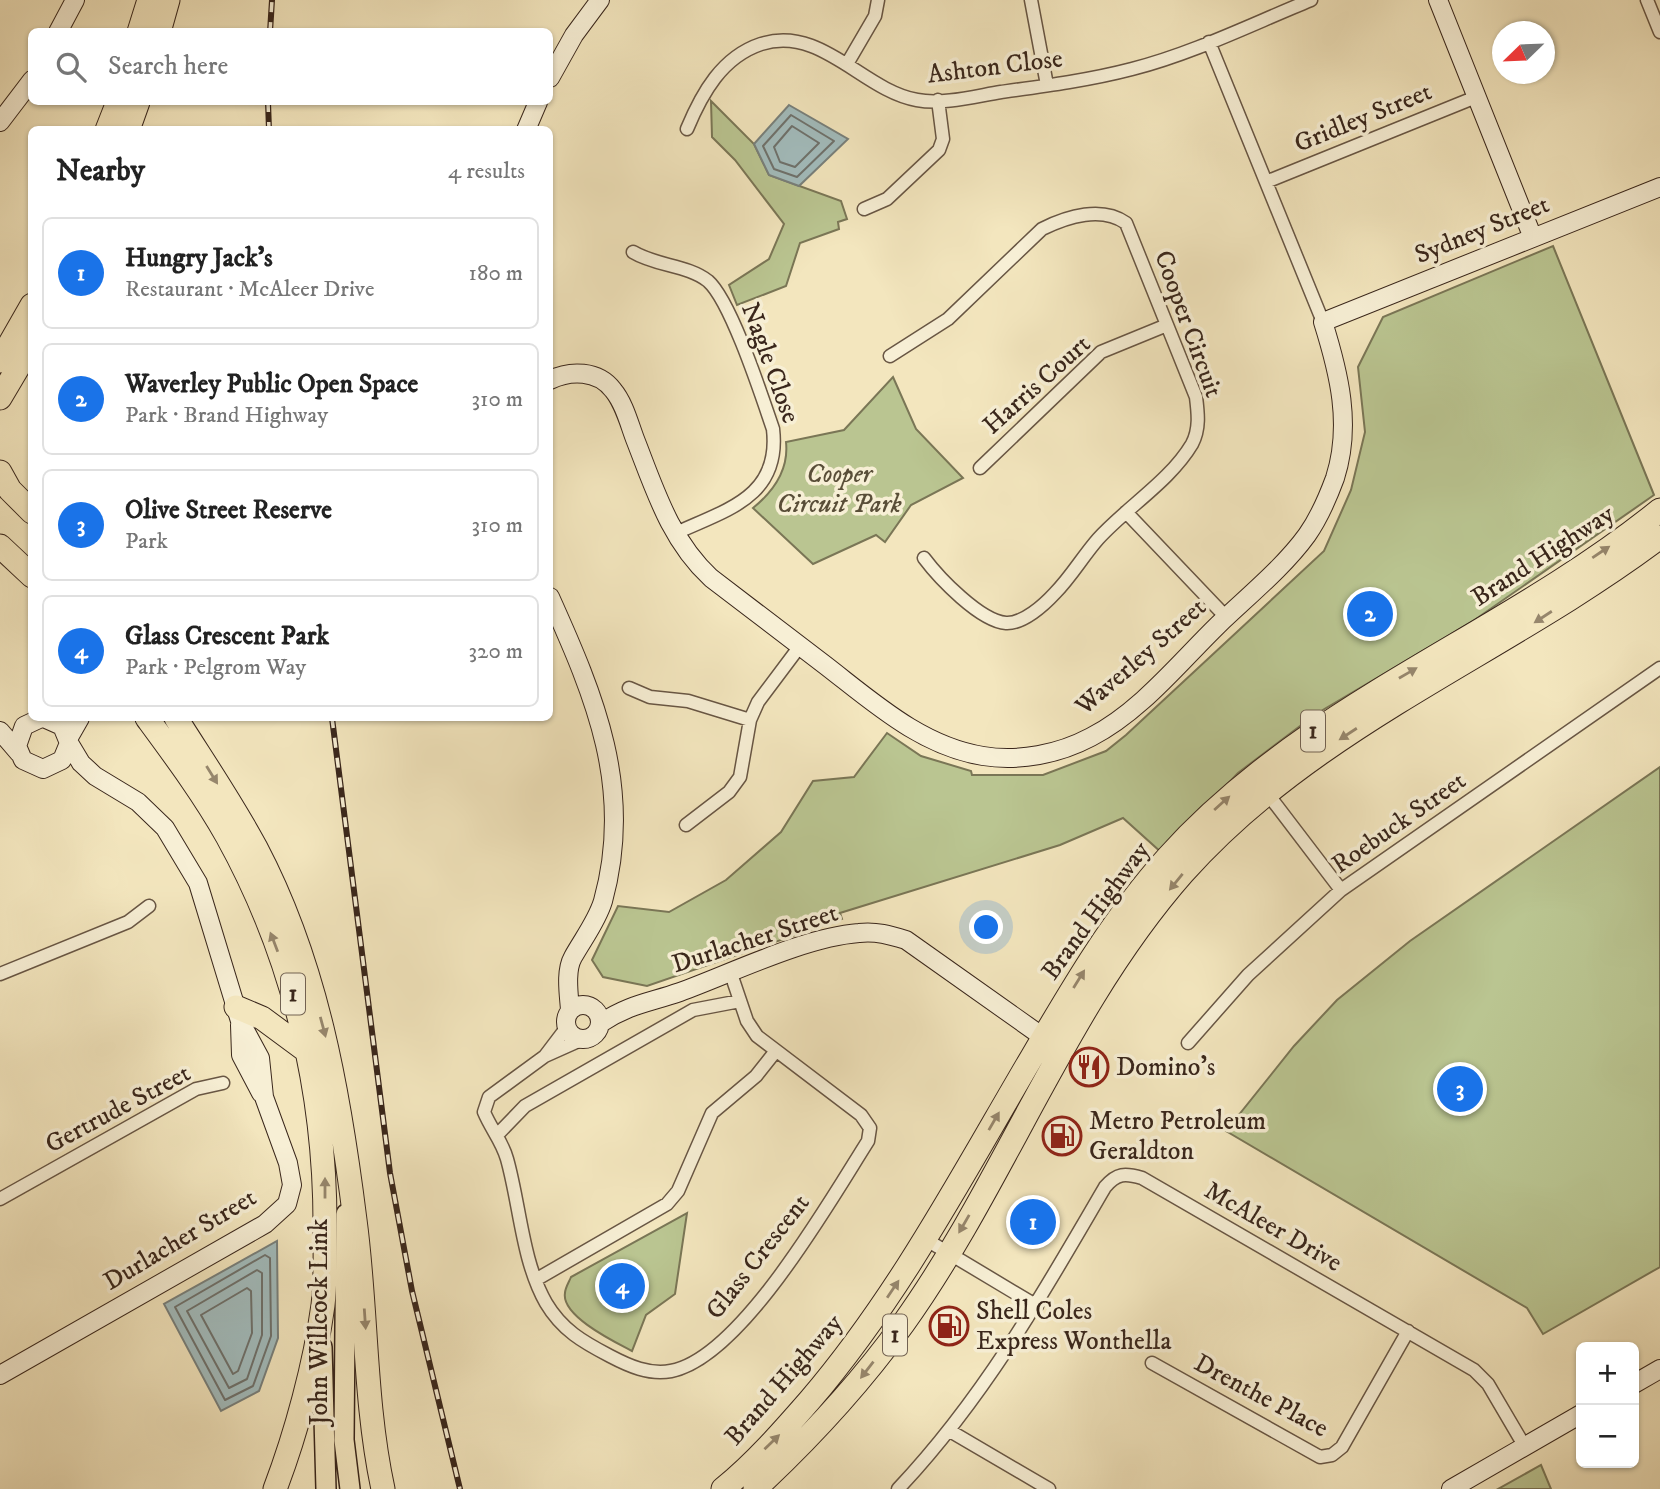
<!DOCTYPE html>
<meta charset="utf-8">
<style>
:root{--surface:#fff;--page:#f6f6f6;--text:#222;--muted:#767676;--line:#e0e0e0;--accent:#1a73e8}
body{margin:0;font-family:"IM FELL DW Pica",serif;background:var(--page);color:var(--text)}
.controls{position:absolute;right:21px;bottom:21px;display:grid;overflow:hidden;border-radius:10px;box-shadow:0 2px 5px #0004}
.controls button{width:63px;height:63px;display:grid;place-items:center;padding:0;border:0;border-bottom:2px solid var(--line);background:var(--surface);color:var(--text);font:35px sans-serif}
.compass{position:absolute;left:1492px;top:21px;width:63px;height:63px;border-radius:50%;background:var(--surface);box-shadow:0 2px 5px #0004;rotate:247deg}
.you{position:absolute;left:987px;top:928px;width:24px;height:24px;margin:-18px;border:5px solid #fff;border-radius:50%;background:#1a73e8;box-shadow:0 0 0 10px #1a73e833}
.badge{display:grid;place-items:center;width:46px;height:46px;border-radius:50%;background:var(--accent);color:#fff;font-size:23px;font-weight:700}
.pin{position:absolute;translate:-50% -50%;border:4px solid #fff;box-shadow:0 2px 7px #0006}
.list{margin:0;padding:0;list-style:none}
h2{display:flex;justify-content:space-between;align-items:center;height:91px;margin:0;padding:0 28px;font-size:30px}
h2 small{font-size:23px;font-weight:400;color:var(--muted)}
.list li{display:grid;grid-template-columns:46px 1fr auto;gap:21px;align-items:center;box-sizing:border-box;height:112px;margin:0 14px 14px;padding:0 14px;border:2px solid var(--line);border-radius:10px}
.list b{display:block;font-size:26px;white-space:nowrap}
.list p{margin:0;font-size:23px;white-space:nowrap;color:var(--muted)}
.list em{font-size:23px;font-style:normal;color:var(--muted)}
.icon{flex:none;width:38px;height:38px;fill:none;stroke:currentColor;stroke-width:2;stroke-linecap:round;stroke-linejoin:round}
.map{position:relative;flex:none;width:1660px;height:1489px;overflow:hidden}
.search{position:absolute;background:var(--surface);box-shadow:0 2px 5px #0004;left:28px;top:28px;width:525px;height:77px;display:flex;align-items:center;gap:18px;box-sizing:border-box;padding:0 24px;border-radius:10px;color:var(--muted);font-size:26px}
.panel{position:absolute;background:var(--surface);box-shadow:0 2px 5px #0004;left:28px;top:126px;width:525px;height:595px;border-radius:10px}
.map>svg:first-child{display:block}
.green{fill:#bac591;stroke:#7a7656;stroke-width:2}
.water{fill:#a2bcbd;stroke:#78807c;stroke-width:2}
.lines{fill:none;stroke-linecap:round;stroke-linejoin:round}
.shore{stroke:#6e716c;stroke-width:2}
.street-casing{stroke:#685644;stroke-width:15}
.secondary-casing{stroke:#39261b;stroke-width:20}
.primary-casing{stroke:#39261b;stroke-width:22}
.highway-casing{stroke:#39261b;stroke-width:25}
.street{stroke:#f7efd5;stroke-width:12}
.secondary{stroke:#f7efd5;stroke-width:18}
.primary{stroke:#f3e6be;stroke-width:19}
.highway{stroke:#f3e6be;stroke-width:23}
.rail-casing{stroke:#39261b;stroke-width:6}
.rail{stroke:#f7efd5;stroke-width:3.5;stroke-dasharray:10;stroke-linecap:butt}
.oneway{fill:#96866c}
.labels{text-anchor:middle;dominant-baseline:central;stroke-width:7;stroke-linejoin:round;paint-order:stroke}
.shield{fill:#f7efd5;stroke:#726253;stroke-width:2}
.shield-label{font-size:24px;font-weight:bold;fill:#39261b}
.street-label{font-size:26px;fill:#39261b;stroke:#f7efd5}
.park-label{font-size:26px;font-style:italic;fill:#594e38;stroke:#f7efd5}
.poi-label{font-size:26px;fill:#39261b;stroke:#f7efd5;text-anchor:start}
</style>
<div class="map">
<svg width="1660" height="1489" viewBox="0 0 1660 1489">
<rect width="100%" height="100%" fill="#f3e6be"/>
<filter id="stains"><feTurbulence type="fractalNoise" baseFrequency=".00286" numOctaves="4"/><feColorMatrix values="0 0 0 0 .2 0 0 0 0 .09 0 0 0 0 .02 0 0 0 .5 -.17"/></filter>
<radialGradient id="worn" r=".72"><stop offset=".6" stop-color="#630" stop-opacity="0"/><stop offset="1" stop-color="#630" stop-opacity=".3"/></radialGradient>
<path class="green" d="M711 101 754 144 769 175 841 201 847 219 838 222 839 229 800 243 786 286 737 305 729 285 769 259 784 224 735 160 712 137Z
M1553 246 1654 495 1473 621 1316 714 1238 773 1162 853 1123 818 1060 845 840 913 842 919 647 986 603 977 592 960 618 906 669 912 726 880 781 832 813 781 854 777 887 733 921 756 971 771 972 775H1043L1106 751 1126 735 1324 551 1351 490 1365 432 1358 367 1383 317Z
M893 377 916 429 963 478 911 505 885 542 876 535 813 564 753 508C774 491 789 470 786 442L844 430Z
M1660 767V1267L1543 1334 1527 1308 1226 1131 1294 1046 1337 1000 1410 941Z
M687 1213 675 1294 646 1315 632 1351C615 1342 561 1316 565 1293 565 1288 569 1282 571 1277Z
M1541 1465 1551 1489H1498Z"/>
<path class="water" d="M789 105 848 139 799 186 769 175 754 144Z
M277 1241 278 1338 259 1391 221 1411 164 1304Z"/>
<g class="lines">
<path class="shore" d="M791 115 834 141 797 177 774 169 763 146Z
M792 126 819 143 795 167 780 162 774 147Z
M265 1255 270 1258 271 1336 253 1386 225 1400 175 1307Z
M257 1270 262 1273V1335L247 1379 229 1388 187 1311Z
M247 1288 251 1291 252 1333 238 1371 233 1374 201 1315Z"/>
<defs>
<path id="street" d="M1031 0 1047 85
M1647 0 1660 32
M1209 42 1323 322
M847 64 875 16 878 0
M687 129C702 93 722 57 761 44 822 25 862 90 917 100 943 105 976 96 1001 92 1045 86 1090 80 1132 69 1194 53 1252 24 1311 0
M1266 182 1476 97
M864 209 887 199 939 150 943 139 938 100
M633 252C656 266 688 265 708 281 731 301 762 397 773 429 781 498 725 510 674 534
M890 356 948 319 1042 229C1068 216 1102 206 1126 223L1196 397C1198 413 1200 429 1192 444 1170 481 1127 507 1098 539 1083 556 1071 577 1055 593 1044 605 1023 624 1006 623 980 621 939 578 924 558
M980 468 1101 352 1167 325
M1126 512 1226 617
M629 688 650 697 688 701 750 720
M1267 793 1341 890
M686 825 729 792 740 777 750 720 758 702 800 646
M0 974 128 922 149 906
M567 1027 545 1056 489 1097 484 1112C491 1129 502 1141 507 1159 520 1205 522 1261 546 1303 562 1330 583 1342 610 1356 629 1366 649 1375 671 1371 741 1358 831 1199 868 1141L870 1128 861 1115 757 1036 747 1021 730 971
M1188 1043 1248 975 1341 890 1660 668
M545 1056 583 1039
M498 1134 525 1106 693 1010 740 1001
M0 1199 196 1089 223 1083
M925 1239 1037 1306
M537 1279 667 1204 678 1191 712 1113 756 1076 775 1052
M1152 1363 1320 1457 1332 1455 1342 1447 1408 1331
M950 1431 1049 1489
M898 1489C983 1399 1043 1294 1105 1187 1117 1173 1125 1173 1142 1178L1474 1370 1488 1384 1525 1447"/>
<path id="secondary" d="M1438 0 1533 238
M58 32 75 0
M550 78 574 35 600 0
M0 122 32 80
M526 130 538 102
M550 380C570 370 598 370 613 390 624 403 629 423 635 439 655 490 670 540 711 578 749 607 787 636 825 665 873 702 921 746 983 756 1019 762 1059 754 1091 737 1140 712 1179 663 1218 625 1247 597 1283 568 1307 535 1319 518 1328 497 1335 478 1352 425 1339 373 1323 322L1660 187
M550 597C595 697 634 789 603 901 597 921 583 939 573 957 565 971 569 995 570 1010
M41 718 24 726 17 746 23 760 43 769 62 760 69 743 62 726 44 718
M0 731 19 753
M68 739 80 718
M566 1022a17 17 0 1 1 34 0a17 17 0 1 1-34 0Z
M601 1023C630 1004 648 1003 680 992 732 973 805 937 859 933 876 931 890 935 906 940L1043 1037
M240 1025 241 1055 261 1093
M0 1375 265 1224 287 1204 292 1185 288 1163 264 1097 260 1058 240 1021 198 883 165 828 138 802 95 776 81 763 69 743
M1634 1384 1660 1369
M1451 1489 1581 1414"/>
<path id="primary" d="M346 1214 344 1440 350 1489
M322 1347 326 1489"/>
<path id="highway" d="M139 32 149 0
M159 32 168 0
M107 130 118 102
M128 130 138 102
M0 361 32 305
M0 398 32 344
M0 472 10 490 32 512
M0 546 32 576
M147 718C175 756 204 795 227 836 294 957 326 1093 325 1231 325 1255 326 1281 323 1305 315 1364 296 1434 275 1489
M176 718C203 761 232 803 256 848 317 964 339 1092 355 1220 367 1309 364 1401 383 1489
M236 1007 262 1018 308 1052
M723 1489C755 1463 783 1431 810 1400 899 1296 963 1174 1032 1057 1073 987 1114 917 1168 857 1305 704 1503 637 1660 510
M755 1489C810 1438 859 1385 903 1324 1006 1180 1065 1007 1183 873 1314 725 1505 654 1660 537"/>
</defs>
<use href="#street" class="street-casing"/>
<use href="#secondary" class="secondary-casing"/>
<use href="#primary" class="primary-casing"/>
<use href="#highway" class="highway-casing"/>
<use href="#street" class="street"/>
<use href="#secondary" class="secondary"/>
<use href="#primary" class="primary"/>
<use href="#highway" class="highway"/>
<defs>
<path id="rail" d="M270 32 272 0
M268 102 269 130
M332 718 390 1173 412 1291 460 1489"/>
</defs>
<use href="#rail" class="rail-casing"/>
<use href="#rail" class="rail"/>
</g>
<defs><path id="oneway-solid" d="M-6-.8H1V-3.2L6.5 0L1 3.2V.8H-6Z" transform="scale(1.75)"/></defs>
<g class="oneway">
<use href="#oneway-solid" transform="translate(1601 552) rotate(-34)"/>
<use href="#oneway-solid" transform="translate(1543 617) rotate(147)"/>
<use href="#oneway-solid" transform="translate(1408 673) rotate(-30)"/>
<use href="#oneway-solid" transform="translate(1348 734) rotate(147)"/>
<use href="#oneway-solid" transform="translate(212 775) rotate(58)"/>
<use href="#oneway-solid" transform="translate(1222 803) rotate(-42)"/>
<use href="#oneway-solid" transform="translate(1176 882) rotate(129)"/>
<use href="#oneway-solid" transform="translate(274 942) rotate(-111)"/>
<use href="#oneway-solid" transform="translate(1079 979) rotate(-58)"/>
<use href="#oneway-solid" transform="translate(323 1027) rotate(75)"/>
<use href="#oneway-solid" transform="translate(994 1121) rotate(-60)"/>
<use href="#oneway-solid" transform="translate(325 1188) rotate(-90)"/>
<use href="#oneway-solid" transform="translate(964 1224) rotate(120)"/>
<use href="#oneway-solid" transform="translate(893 1289) rotate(-56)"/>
<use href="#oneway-solid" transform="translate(365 1319) rotate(86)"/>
<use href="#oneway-solid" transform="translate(867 1370) rotate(128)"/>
<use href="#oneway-solid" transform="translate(772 1442) rotate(-44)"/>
</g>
<defs>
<symbol id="restaurant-ring" viewBox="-11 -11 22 22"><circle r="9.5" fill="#f7efd5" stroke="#8f2418" stroke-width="1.5"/><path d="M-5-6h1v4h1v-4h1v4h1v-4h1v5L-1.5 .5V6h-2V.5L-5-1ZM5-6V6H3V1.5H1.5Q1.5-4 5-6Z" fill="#8f2418"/></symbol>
<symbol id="fuel-ring" viewBox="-11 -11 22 22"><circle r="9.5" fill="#f7efd5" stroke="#8f2418" stroke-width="1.5"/><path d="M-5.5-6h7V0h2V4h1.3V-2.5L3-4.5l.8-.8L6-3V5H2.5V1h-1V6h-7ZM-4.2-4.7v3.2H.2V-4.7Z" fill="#8f2418"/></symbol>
</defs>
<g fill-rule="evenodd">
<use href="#restaurant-ring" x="1067" y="1045" width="44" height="44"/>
<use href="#fuel-ring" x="1040" y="1114" width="44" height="44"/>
<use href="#fuel-ring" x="927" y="1304" width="44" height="44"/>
</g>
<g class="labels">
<g class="shield">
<rect x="1301" y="710.5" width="24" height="41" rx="5"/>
<rect x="281" y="973.5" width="24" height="41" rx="5"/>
<rect x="883" y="1314.5" width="24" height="41" rx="5"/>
</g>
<g class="shield-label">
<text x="1313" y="731">1</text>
<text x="293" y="994">1</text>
<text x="895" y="1335">1</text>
</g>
<g class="street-label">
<text transform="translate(995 67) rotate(-7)">Ashton Close</text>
<text transform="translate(1363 118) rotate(-22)">Gridley Street</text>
<text transform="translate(1482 230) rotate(-22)">Sydney Street</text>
<text transform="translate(1188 324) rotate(70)">Cooper Circuit</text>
<text transform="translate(770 363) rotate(70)">Nagle Close</text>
<text transform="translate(1037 385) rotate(-42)">Harris Court</text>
<text transform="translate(1543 556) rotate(-33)">Brand Highway</text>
<text transform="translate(1141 657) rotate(-41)">Waverley Street</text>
<text transform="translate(1399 823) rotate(-35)">Roebuck Street</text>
<text transform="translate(1096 911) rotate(-54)">Brand Highway</text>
<text transform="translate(755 939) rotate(-18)">Durlacher Street</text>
<text transform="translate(118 1109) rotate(-28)">Gertrude Street</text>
<text transform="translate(1273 1227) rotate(30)">McAleer Drive</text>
<text transform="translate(180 1240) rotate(-31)">Durlacher Street</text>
<text transform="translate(758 1257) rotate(-52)">Glass Crescent</text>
<text transform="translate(319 1322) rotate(-90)">John Willcock Link</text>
<text transform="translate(784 1380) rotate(-49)">Brand Highway</text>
<text transform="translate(1261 1396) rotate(28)">Drenthe Place</text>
</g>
<g class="park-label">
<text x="839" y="474">Cooper<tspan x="839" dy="30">Circuit Park</tspan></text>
</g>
<g class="poi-label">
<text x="1116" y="1067">Domino's</text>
<text x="1089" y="1121">Metro Petroleum<tspan x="1089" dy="30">Geraldton</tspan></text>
<text x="976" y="1311">Shell Coles<tspan x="976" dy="30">Express Wonthella</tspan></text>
</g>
</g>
<rect width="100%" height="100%" filter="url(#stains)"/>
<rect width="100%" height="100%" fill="url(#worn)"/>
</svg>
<div class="controls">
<button>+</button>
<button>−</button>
</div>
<svg class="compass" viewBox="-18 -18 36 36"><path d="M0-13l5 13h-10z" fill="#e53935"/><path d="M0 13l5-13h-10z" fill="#767676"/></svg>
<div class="you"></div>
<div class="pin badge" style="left:1033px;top:1222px">1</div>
<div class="pin badge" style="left:1370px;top:614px">2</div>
<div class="pin badge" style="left:1460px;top:1089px">3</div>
<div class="pin badge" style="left:622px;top:1286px">4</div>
<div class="search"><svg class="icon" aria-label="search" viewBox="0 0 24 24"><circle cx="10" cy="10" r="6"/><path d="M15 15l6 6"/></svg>Search here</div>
<section class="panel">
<h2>Nearby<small>4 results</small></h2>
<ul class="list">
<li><span class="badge">1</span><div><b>Hungry Jack's</b><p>Restaurant · McAleer Drive</p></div><em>180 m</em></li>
<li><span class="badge">2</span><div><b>Waverley Public Open Space</b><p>Park · Brand Highway</p></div><em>310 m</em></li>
<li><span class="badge">3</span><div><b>Olive Street Reserve</b><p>Park</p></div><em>310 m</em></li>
<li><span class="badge">4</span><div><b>Glass Crescent Park</b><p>Park · Pelgrom Way</p></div><em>320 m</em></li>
</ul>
</section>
</div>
